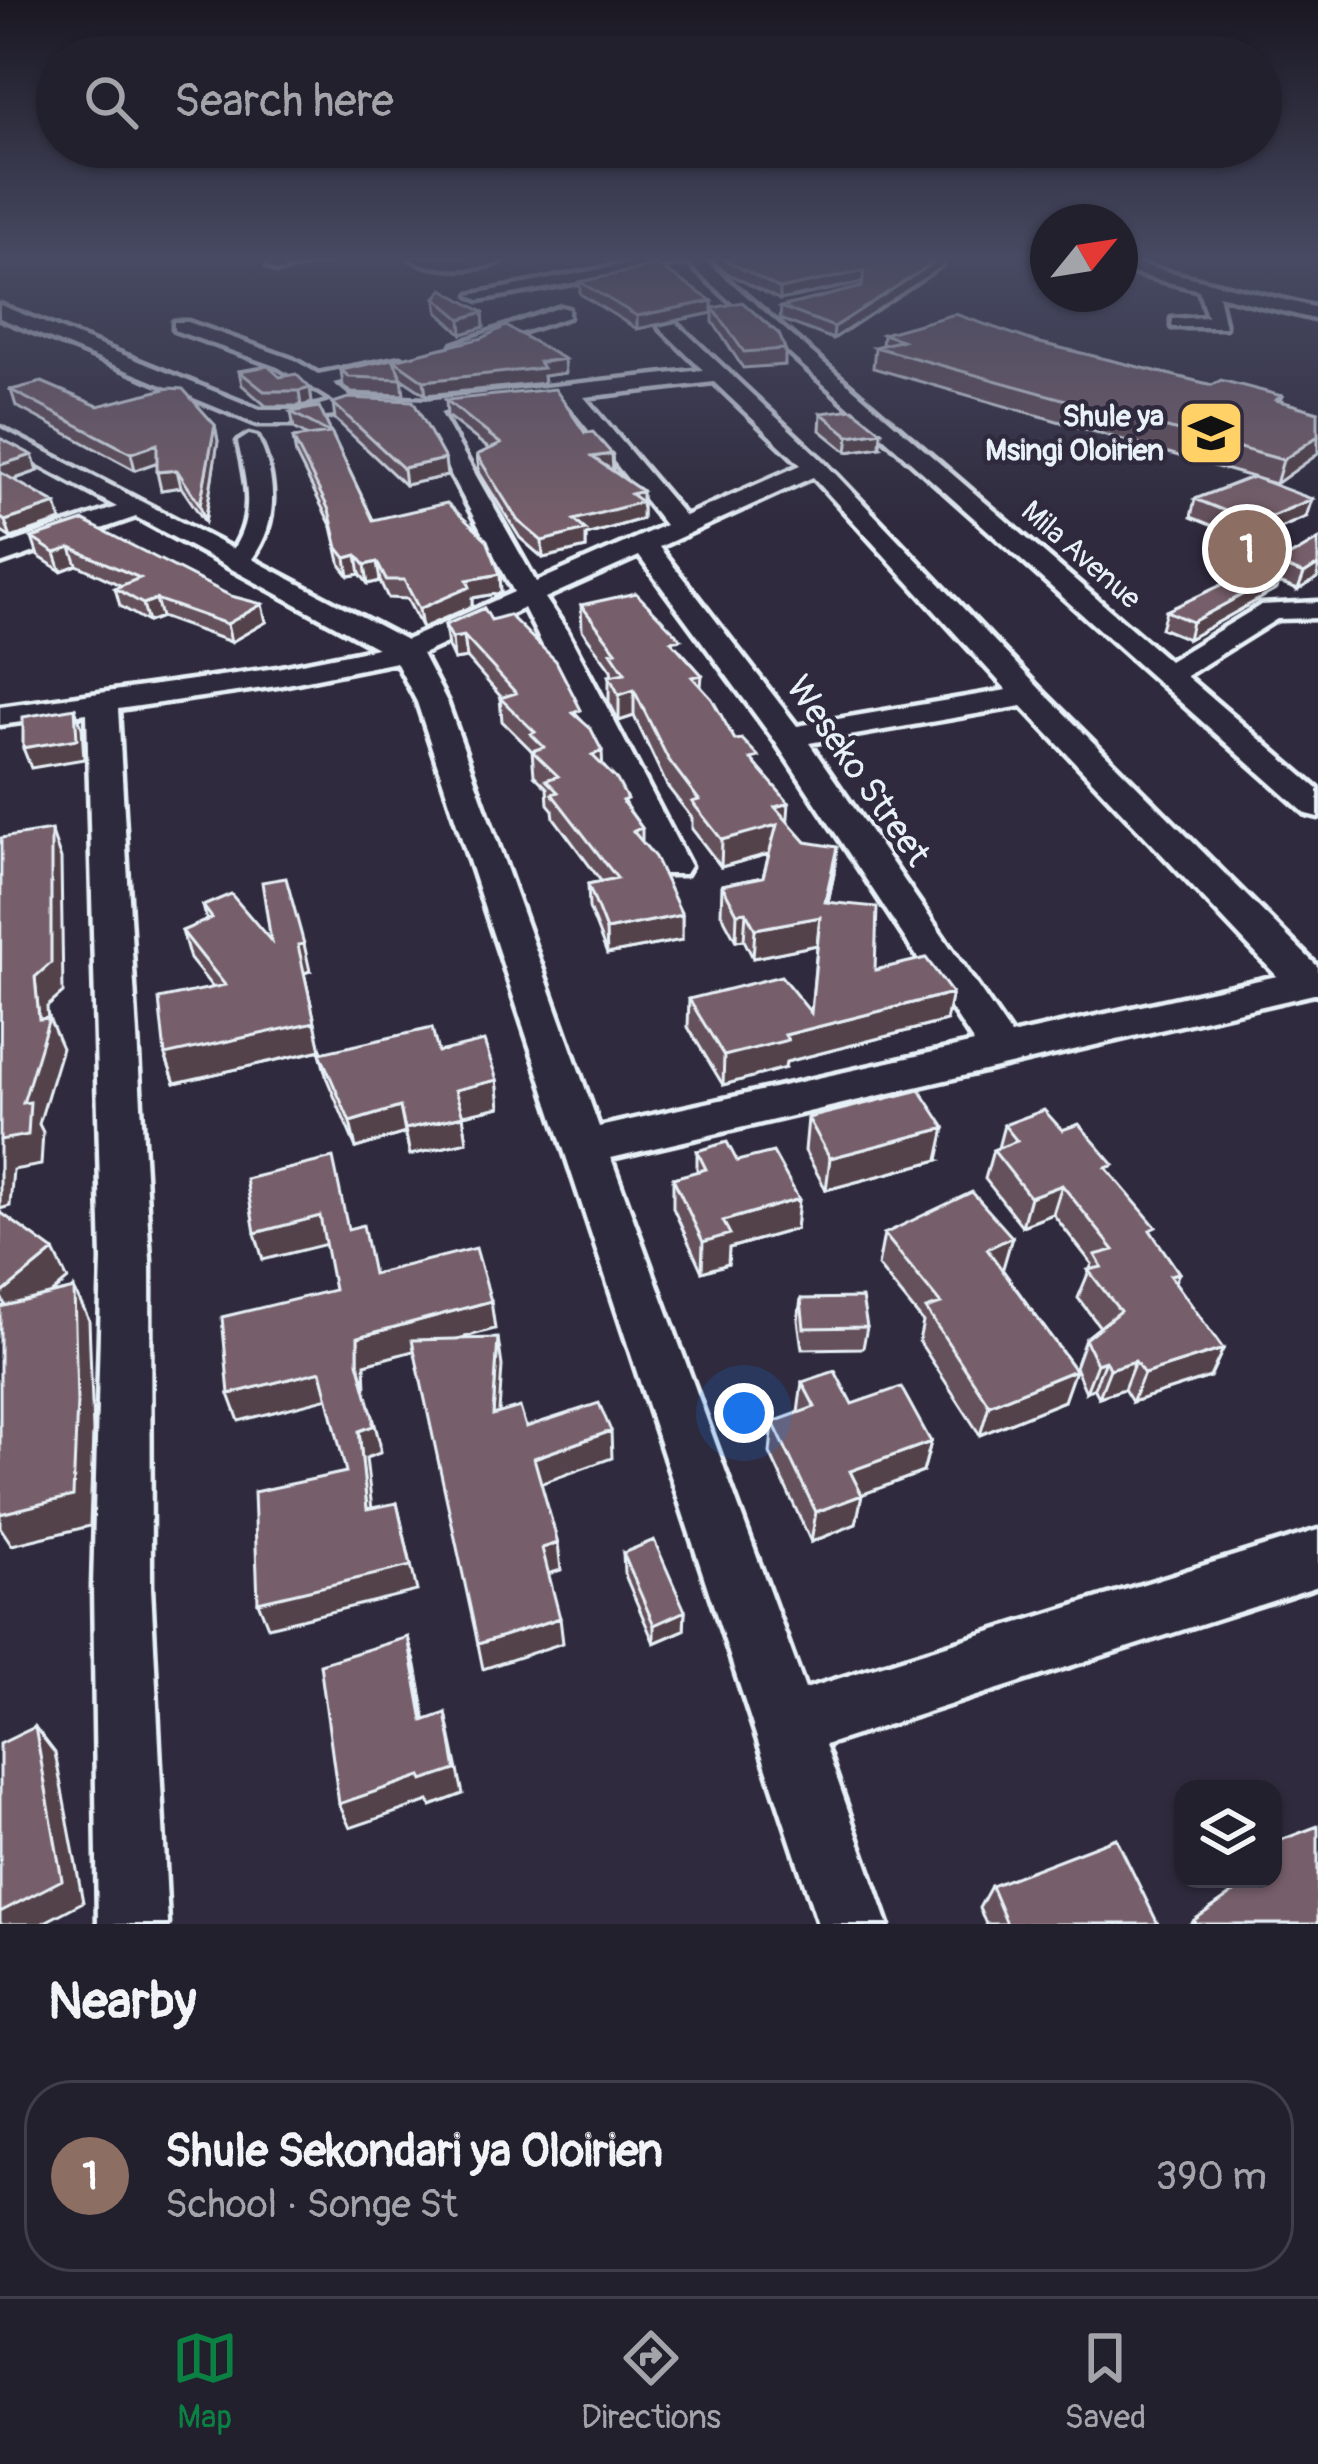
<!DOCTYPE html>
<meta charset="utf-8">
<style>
:root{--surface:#23202e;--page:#2b2836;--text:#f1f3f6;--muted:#a3a3aa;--line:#403e4a;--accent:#0b8043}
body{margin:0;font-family:Pangolin,sans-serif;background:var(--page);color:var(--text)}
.controls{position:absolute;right:36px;bottom:36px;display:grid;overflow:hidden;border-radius:24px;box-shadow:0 3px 9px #0004}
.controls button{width:108px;height:108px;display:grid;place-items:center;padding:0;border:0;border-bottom:3px solid var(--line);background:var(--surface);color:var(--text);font:60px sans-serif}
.compass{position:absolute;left:1030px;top:204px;width:108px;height:108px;border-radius:50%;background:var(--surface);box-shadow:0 3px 9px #0004;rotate:60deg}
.you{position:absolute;left:744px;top:1413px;width:42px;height:42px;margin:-30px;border:9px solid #fff;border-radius:50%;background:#1a73e8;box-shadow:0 0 0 18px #1a73e833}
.badge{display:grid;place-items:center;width:78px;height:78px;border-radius:50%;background:var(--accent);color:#fff;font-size:39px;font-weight:700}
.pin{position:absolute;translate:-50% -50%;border:6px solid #fff;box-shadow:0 3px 12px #0006}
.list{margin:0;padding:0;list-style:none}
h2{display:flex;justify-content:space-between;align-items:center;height:156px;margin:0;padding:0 48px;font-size:51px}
h2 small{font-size:39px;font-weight:400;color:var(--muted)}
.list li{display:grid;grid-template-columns:78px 1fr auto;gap:36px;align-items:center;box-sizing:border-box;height:192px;margin:0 24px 24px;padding:0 24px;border:3px solid var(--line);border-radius:48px}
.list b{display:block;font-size:45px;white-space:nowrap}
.list p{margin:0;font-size:39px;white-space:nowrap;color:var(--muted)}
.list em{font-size:39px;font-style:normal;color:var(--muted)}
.icon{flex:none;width:66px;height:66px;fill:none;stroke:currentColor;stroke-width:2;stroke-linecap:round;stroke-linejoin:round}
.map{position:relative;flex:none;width:1318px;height:1924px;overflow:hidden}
.search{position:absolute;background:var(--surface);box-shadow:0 3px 9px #0004;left:36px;right:36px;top:36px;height:132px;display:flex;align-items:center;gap:30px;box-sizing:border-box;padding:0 42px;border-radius:66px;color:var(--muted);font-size:45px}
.sheet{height:372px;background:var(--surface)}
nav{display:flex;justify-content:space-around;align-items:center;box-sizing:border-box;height:168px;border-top:3px solid var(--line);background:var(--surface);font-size:33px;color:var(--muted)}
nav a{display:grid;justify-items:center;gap:6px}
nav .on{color:var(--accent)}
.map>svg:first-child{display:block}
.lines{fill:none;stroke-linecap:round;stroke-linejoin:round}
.minor-casing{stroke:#e8f1f8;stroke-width:9}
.minor{fill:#2f2a3d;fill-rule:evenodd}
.wall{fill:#65515b;stroke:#e8f1f8;stroke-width:3}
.shaded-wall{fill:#53424a;stroke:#e8f1f8;stroke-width:3}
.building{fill:#765e6a;stroke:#e8f1f8;stroke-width:3}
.labels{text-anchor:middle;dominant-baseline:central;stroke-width:9;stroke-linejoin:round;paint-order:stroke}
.far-poi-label{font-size:30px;font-weight:bold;fill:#e8f1f8;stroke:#2f2a3d;text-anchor:end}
.far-street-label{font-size:30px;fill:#e8f1f8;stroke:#2f2a3d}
.street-label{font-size:36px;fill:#e8f1f8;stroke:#2f2a3d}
</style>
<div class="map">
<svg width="1318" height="1924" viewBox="0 0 1318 1924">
<rect width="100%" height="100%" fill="#2f2a3d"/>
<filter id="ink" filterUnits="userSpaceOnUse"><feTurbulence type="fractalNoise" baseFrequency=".00833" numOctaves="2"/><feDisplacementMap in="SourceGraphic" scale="24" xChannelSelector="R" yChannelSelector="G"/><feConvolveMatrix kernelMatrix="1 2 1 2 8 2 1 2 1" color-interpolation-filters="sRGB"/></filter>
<g filter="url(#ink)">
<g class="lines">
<defs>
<path id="minor" d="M297 258H338L277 271 268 266Z
M410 258H508C485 272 433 272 410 258Z
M656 258H702L1169 661 1261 605 1318 602V618L1277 619 1186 676 1318 789V817L1306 814 687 262 479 300 470 295Z
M1120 260 1318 308V320L1218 295 1225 327H1172V319L1207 317 1199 290 1120 270Z
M0 305 260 410H302L334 401 278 367 174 330V322H188L292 359 318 374 401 358V366L333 383 350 397 426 400 703 370 659 327 676 323 824 462 1040 689 1318 967V993L611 1158 805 1689 1318 1530V1586L825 1745 888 1924H818L417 702 396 662 277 686 118 709 150 1260 151 1587 168 1924H98L93 1587 102 1260 87 713 0 725V707L277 668 377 648 136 517 0 564V547L117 507 0 444V428L233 549C256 514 246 480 238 442L249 435 257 437C277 478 279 522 252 559L406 640 514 592 418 413 350 410 303 424H257L0 318ZM714 382 801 465 685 516 584 397ZM564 399 665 525 536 582 440 412ZM813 477 1007 690 797 726 659 547ZM639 556 775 741 974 1043 599 1127 447 702 422 654 524 608 654 866 659 874H685L690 866 567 631 545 598ZM1022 706 1277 976 1011 1035 809 743Z
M561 307 568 309V317L463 351 453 345Z"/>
</defs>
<use href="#minor" class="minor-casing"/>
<use href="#minor" class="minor"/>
</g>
<path class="wall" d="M709 258H961L945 261 944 266 833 339 780 319 781 307 862 287 863 283 780 300 727 273Z
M580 282 712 301V313L637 329 580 294Z
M436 298 483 312 484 327 462 334 438 312Z
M713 308 785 349V365L743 368 713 322Z
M883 334 1036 342 1212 385 1282 396 1280 401 1318 412 1276 484 1255 478 1306 517 1250 541 1191 517 1195 499 1252 477 873 368 875 347 882 345Z
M394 360 565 373 543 376 544 383 426 395 402 379 404 395 352 393 343 386 341 370 395 364Z
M239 371 280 377 310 388 312 403 301 406H266L242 385Z
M11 390 98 406 215 425 218 441 205 522 181 487 161 490 157 462 135 470 16 406Z
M446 400 585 433 612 454 613 471 642 491V519L586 535V548L543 558 520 538 479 472 477 455 489 449 447 416Z
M333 403 447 476 405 485 335 419Z
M319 407 373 520 500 574 501 593 472 598V606L422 628 407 599 388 598 380 581 368 584 360 574 349 576 341 566 332 527 296 455 293 438 308 436 294 428 291 412Z
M821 413 880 447 847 452 820 430Z
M0 438 38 471 13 480 56 504 61 521 11 538 0 531Z
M84 521 266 622 231 642 161 617 148 622 120 606 115 588 122 586 77 565 61 571 38 556 32 538Z
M1318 540 1298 590 1279 583 1277 589 1188 639 1161 628 1166 611 1277 564Z
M581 605 681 651 702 675 701 687 735 740 758 767 788 822 834 874 828 902 875 970 946 1021 786 1062 785 1068 723 1085 688 1027 689 999 811 1012 817 945 753 958 744 940 736 941 721 913 722 885 763 877 769 854 721 867 692 829V818L667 786 634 716 619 721 609 702V676H612L611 670 582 630Z
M491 620 582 721 603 765 627 807 642 828V842L682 915V940L607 954 589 908 588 884 601 881 554 818 553 810 548 804 547 788 534 775 532 751 502 721 500 698 501 697 467 658 454 660 448 647 445 625Z
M203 906 271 941 310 971 304 973 321 1050 175 1083 165 1055 213 988 190 959 182 931 207 921Z
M438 1052 497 1080 500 1107 463 1115 467 1142 410 1155 405 1133 356 1148 327 1079 320 1053Z
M808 1118 938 1160 826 1190 805 1151Z
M1004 1125 1062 1130 1111 1174 1179 1273 1175 1282 1223 1349 1210 1377 1132 1402 1124 1389 1099 1397 1094 1388 1086 1392 1075 1367 1085 1339 1100 1327 1078 1298 1092 1264 1053 1214 1022 1226 985 1179 993 1150 998 1148Z
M697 1151 737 1161 799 1199 796 1229 729 1248 728 1264 702 1272 673 1208V1178L697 1172Z
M884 1234 1012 1237 1002 1269 1075 1370 1064 1401 980 1435 919 1341 923 1322 878 1266Z
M801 1299 867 1327 863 1348 802 1349 798 1320Z
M802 1382 852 1404 931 1442 923 1472 862 1494 856 1524 811 1542 770 1453 773 1422 798 1413Z
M623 1553 685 1611 684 1630 654 1643 624 1573Z
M1228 1879H1273L1318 1924H1190L1235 1892Z
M991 1886 1158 1924H986L979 1908Z"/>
<path class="shaded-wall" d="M935 258H961L945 261 944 266 833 339 834 327Z
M864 271 863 282 780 300V289Z
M712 301V313L637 329V316Z
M483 312 484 327 462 334 461 319Z
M564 359 565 373 543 376 544 383 426 395 424 381Z
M310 388 312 403 301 406 299 391Z
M215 425 218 441 205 522 200 505Z
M881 431 880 447 847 452 849 436Z
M1318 436V454L1276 484 1283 460Z
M157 444 161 461 135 470 131 453Z
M612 454 613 471 592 457Z
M32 455 38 471 6 482 0 479V465Z
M445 459 447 476 405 485 403 468Z
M177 470 181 487 161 490 157 472Z
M642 491V519L586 535V548L543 558 542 541 574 520 631 494Z
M1312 499 1306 517 1250 541 1255 523Z
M56 504 61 521 11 538 5 521Z
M71 548 77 565 61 571 55 553Z
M357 555 360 574 349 576 346 558Z
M377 562 380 581 368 584 365 565Z
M1318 565V578L1298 590 1304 574Z
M1282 573 1277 589 1188 639 1192 622Z
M500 574 501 593 472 598V606L422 628 419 609 467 580Z
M156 599 161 617 148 622 143 604Z
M262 604 266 622 231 642 227 624Z
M464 636 467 658 454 660 452 638Z
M634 690V716L619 721V695Z
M75 708 82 728 84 759 31 768 23 748Z
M602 751 603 775 592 755Z
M789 803 787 830 775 852 721 867 722 840 775 807Z
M51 830 61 859 63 993 47 1007 48 1021 49 1018 62 1048 39 1124 43 1132 41 1165 13 1170 10 1206 0 1209V1140L23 1103 39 1019 35 977Z
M837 847 834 874 822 930 825 902Z
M746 912 744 940 736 941 737 913Z
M682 915V940L607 954 606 930Z
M820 917 817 945 753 958 755 929Z
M304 944 310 971 304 973 321 1050 175 1083 165 1055 298 945Z
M952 993 946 1021 786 1062 785 1068 723 1085 724 1056 785 1035Z
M497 1080 500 1107 459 1116 455 1090Z
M400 1107 405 1133 356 1148 350 1122Z
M463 1116 467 1142 410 1155 405 1129Z
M945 1128 938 1160 826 1190 830 1158Z
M1062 1185 1053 1214 1022 1226 1030 1197Z
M799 1199 796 1229 729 1248 728 1264 702 1272 703 1242 723 1221Z
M320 1216 327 1244 263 1260 255 1233Z
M1012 1237 1003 1268 979 1280 987 1249Z
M54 1251 68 1280 15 1325 0 1295Z
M74 1289 89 1320 93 1432 90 1526 12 1545 0 1527V1514Z
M491 1301 495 1329 365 1364 366 1389 358 1362V1337Z
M498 1338 502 1366 497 1443 493 1415Z
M1223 1349 1210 1377 1132 1402 1144 1374Z
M1105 1361 1094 1388 1086 1392 1097 1364Z
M1135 1361 1124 1389 1099 1397 1110 1369Z
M1075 1370 1064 1401 980 1435 989 1405Z
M321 1371 329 1398 239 1421 229 1394Z
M373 1417 380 1444V1453L366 1458 375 1535 367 1509 359 1431Z
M611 1431 612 1458 537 1485 534 1458Z
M931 1442 923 1472 845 1501 850 1471Z
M862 1495 856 1524 811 1542 816 1512Z
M397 1503 417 1591 268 1627 258 1602Z
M558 1543 561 1570 545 1575 542 1548Z
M685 1611 684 1630 654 1643V1625Z
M560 1618 563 1643 483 1669 478 1644Z
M408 1637 416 1665 430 1746 423 1721Z
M446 1713 463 1794 431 1806 429 1801 350 1828 339 1804Z
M35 1727 55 1753 83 1902 41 1924H0V1912Z"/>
<path class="building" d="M722 258H941L834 327 781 307 862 287 864 271 780 289Z
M657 265 712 301 637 316 580 282Z
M443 289 483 312 461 319 436 298Z
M742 302 779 334 785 349 744 352 713 308Z
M955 314 1036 342 1212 385 1221 380 1282 396 1276 400 1318 412V436L1283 460 875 347 902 340 883 334Z
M506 326 564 359 539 362 543 368 424 381 394 360 482 338Z
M393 359 402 379 349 377 341 370Z
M268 366 280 377 296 374 310 388 299 391H264L239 371Z
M42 382 98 406 169 388 183 389 215 425 200 505 177 470 157 472V444L131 453 11 390Z
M555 389 585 433 593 432 612 454 592 457 642 491 631 494 642 502 574 520 586 530 542 541 518 521 477 455 501 444 446 400Z
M348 398 413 401 445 459 403 468 333 403Z
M319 407 373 520 447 503 487 540 500 574 467 580 470 587 419 609 404 580H386L377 562 365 565 357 555 346 558 338 548 329 510 293 438 330 433 291 412Z
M853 409 881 431 849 436 821 413Z
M0 438 32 455 0 465Z
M0 472 56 504 5 521 0 517Z
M1253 477 1312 499 1255 523 1195 499Z
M84 521 231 596 262 604 227 624 156 599 143 604 115 588 140 578 71 548 55 553 32 538Z
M1318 540V565L1304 574 1277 564 1282 573 1192 622 1166 611 1275 560 1277 564Z
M636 593 681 639 671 641 702 675 692 677 712 699 735 740 742 739 759 757 751 759 789 803 775 807 806 842 837 847 825 902 877 907 875 970 926 958 952 993 785 1035 788 1040 724 1056 689 999 781 976 811 1013 820 917 755 929 746 912 737 913 722 885 763 877 777 825 722 840 692 802 699 800 668 759 634 690 619 695 609 676 625 673 611 652 616 651 581 605Z
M484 608 491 620 509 615 556 661 581 710 573 713 591 729 602 751 592 755 617 780 627 799 622 801 642 828 633 831 655 857 682 915 606 930 588 884 617 878 552 794 558 792 546 780 558 776 532 751 544 747 531 734 535 732 500 698 516 693 464 636 452 638 445 625Z
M75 708 77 739 23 748V717Z
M51 830V963L35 977 39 1019 49 1018 23 1103 30 1102 28 1135 0 1140 1 838Z
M286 878 304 944 298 945 315 1022 165 1055 159 999 225 985 182 931 212 918 203 906 231 894 271 941 262 882Z
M432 1028 438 1052 484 1041 497 1080 455 1090 463 1116 405 1129 400 1107 350 1122 320 1053Z
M920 1090 945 1128 830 1158 808 1118Z
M1044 1110 1062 1130 1079 1124 1114 1165 1106 1168 1156 1227 1150 1230 1179 1273 1170 1275 1223 1349 1144 1374 1135 1361 1110 1369 1105 1361 1097 1364 1085 1339 1120 1311 1088 1270 1102 1267 1095 1255 1114 1250 1062 1185 1030 1197 993 1150 1017 1141 1004 1125Z
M727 1142 737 1161 773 1152 799 1199 723 1221 730 1234 703 1242 673 1178 706 1169 697 1151Z
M333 1158 348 1229 363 1225 373 1274 476 1248 491 1301 358 1337V1362L373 1417V1426L359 1431 367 1509 397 1503 411 1566 258 1602 254 1492 346 1472 321 1371 229 1394 222 1317 334 1290 320 1216 255 1233 246 1179Z
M972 1192 1012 1237 987 1249 1075 1370 989 1405 926 1309 941 1304 884 1234Z
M0 1212 54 1251 0 1295Z
M74 1289 77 1402 73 1496 0 1514V1307Z
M862 1298 867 1327 804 1328 801 1299Z
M498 1338 493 1415 520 1407 526 1427 599 1403 611 1431 534 1458 558 1543 542 1548 560 1618 478 1644 412 1340Z
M835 1371 852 1404 901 1387 931 1442 850 1471 862 1495 816 1512 773 1422 815 1407 802 1382Z
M654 1540 685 1611 654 1625 623 1553Z
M408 1637 423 1721 446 1713 456 1770 423 1781 421 1776 339 1804 320 1664Z
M35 1727 62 1880 0 1912V1744Z
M1318 1826V1924H1197L1194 1920 1253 1879H1273V1843Z
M1116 1838 1158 1924H1007L991 1886Z"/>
</g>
<linearGradient id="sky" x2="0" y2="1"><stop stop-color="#1a1722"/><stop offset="0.49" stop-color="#474a62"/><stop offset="1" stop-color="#474a62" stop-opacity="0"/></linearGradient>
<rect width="1318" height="527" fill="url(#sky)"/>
<defs>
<symbol id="school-square" viewBox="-11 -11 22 22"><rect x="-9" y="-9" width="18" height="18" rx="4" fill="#ffd166" stroke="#2f2a3d"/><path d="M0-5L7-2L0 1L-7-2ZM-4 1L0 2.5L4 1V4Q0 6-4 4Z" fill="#111"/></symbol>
</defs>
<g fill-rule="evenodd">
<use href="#school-square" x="1173" y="395" width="76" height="76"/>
</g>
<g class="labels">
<g class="far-poi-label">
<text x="1164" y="416">Shule ya<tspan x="1164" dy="34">Msingi Oloirien</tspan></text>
</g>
<g class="far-street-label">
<text transform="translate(1081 555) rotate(41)">Mila Avenue</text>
</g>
<g class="street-label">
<text transform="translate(858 771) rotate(55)">Weseko Street</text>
</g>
</g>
</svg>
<div class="controls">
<button><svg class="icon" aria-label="layers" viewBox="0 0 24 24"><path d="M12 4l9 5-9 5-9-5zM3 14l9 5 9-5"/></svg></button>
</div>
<svg class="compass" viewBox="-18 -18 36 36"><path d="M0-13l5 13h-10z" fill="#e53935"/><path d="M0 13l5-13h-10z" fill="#a3a3aa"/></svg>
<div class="you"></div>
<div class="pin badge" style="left:1247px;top:549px;background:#8d6e63">1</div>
<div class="search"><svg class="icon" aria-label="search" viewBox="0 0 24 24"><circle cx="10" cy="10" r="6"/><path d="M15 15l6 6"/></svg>Search here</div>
</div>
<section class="sheet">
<h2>Nearby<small></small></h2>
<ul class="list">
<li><span class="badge" style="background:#8d6e63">1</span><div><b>Shule Sekondari ya Oloirien</b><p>School · Songe St</p></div><em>390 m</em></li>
</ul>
</section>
<nav>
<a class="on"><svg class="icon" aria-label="map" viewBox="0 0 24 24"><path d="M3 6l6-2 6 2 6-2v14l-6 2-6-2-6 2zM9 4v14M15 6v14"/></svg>Map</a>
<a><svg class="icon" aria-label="directions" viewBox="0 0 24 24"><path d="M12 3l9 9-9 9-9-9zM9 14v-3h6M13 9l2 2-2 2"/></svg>Directions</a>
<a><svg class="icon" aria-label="saved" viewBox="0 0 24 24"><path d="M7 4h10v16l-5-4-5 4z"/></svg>Saved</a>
</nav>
